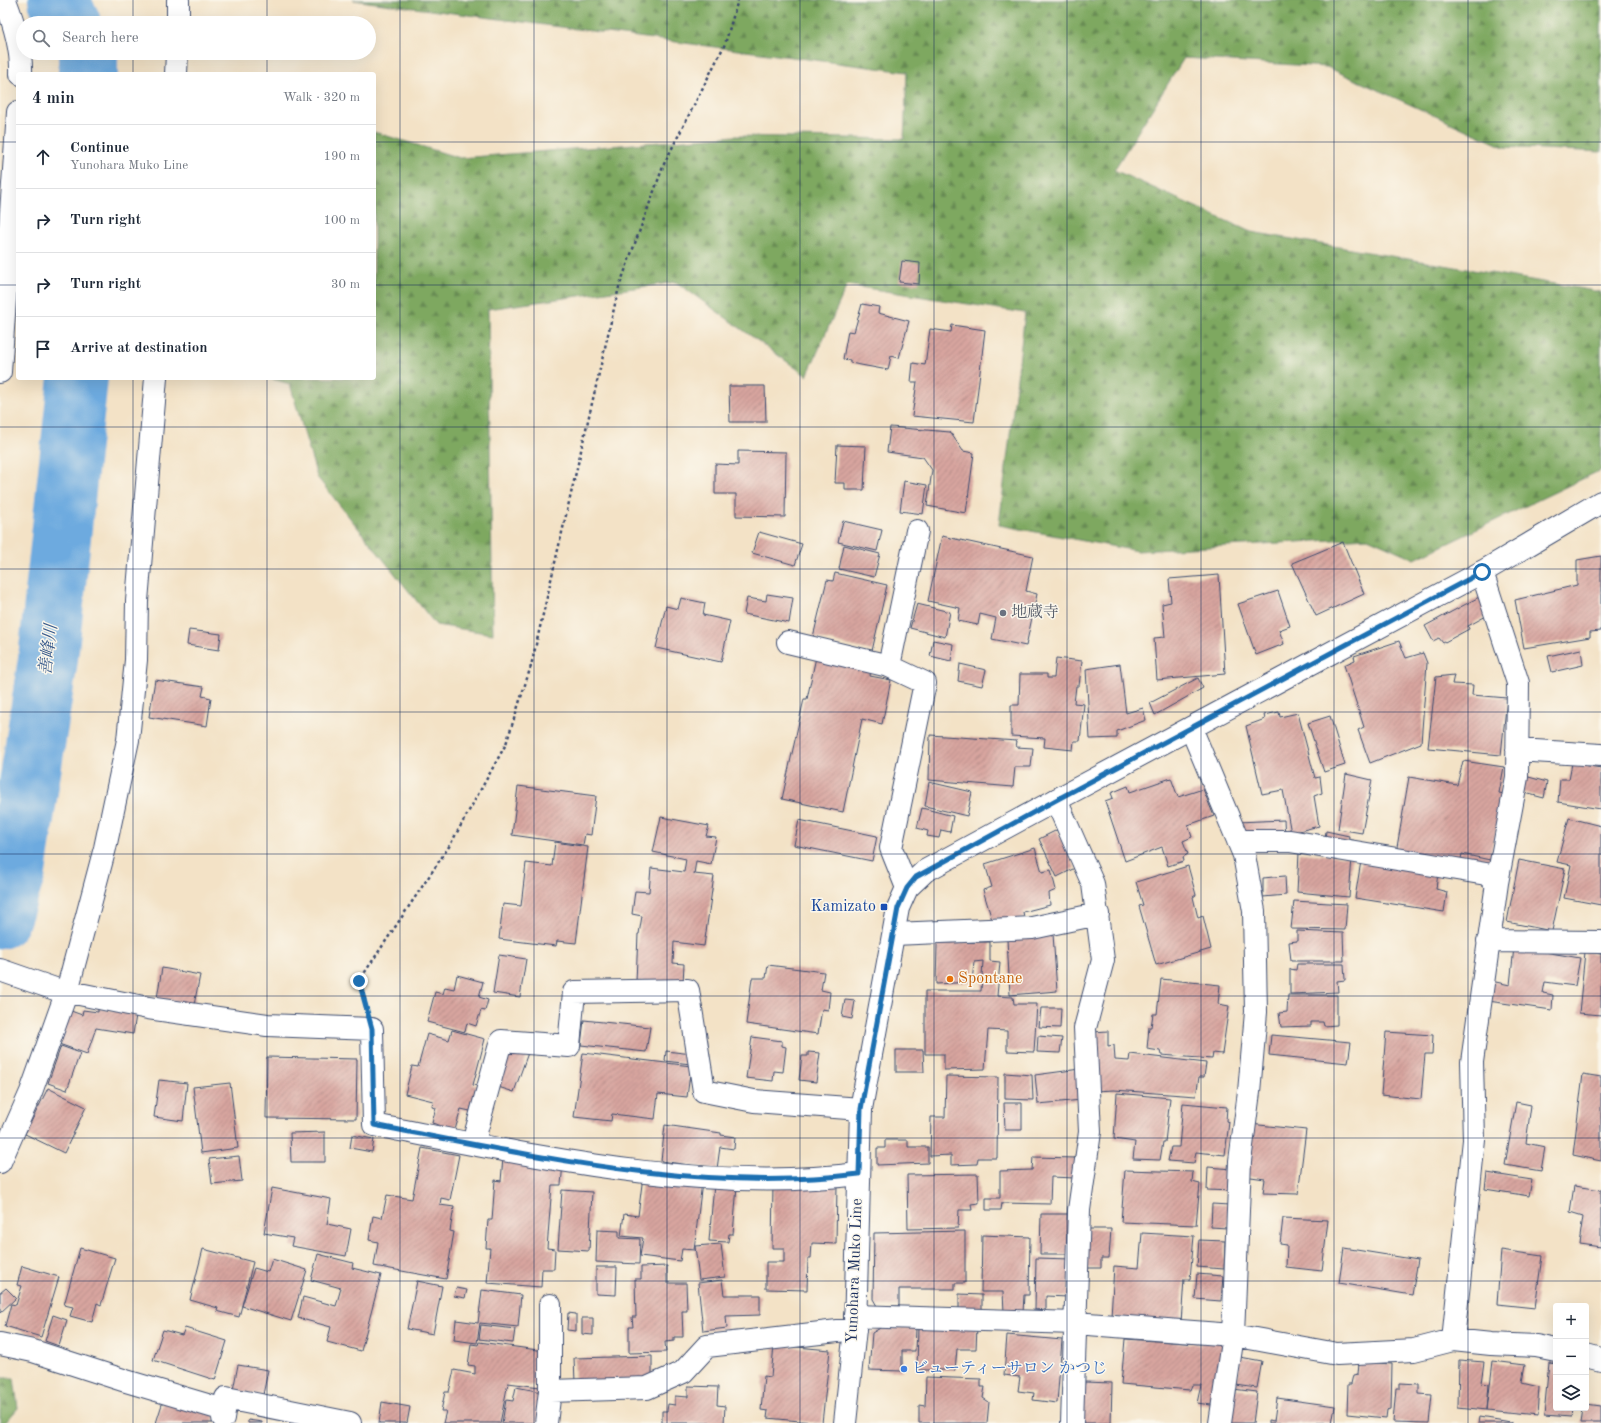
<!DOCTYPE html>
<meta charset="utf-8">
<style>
:root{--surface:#fff;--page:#f2f2f3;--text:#1f2937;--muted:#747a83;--line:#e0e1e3}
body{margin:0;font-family:"Old Standard TT","Noto Serif JP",serif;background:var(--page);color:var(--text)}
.controls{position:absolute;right:12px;bottom:12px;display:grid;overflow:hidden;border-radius:4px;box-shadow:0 4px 16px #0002}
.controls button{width:36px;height:36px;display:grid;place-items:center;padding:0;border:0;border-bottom:1px solid var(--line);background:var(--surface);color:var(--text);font:20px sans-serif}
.stop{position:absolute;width:12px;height:12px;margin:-9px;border:3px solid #1f6fb2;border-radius:50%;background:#fff}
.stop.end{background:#1f6fb2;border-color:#fff;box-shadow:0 1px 4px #0008}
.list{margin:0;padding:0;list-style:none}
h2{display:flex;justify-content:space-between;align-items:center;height:52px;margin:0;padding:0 16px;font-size:17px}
h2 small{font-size:13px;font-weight:400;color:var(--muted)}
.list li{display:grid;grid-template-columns:26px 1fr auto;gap:12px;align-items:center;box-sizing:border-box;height:64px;padding:0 16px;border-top:1px solid var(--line)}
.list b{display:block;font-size:15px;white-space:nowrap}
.list p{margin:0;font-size:13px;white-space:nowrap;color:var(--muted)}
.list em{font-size:13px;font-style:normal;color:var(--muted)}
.icon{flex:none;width:22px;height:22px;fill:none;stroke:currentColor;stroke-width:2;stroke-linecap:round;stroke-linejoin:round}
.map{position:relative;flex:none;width:1601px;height:1423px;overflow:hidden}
.search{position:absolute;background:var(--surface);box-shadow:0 4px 16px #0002;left:16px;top:16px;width:360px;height:44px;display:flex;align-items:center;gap:10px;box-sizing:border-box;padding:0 14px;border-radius:22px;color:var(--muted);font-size:15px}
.panel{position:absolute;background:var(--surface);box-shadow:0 4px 16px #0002;left:16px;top:72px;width:360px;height:308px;border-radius:4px}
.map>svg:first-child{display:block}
.forest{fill:url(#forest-firs);stroke:#4c6c5f}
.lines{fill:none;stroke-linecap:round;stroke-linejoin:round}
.river{stroke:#6daadf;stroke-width:60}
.building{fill:url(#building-hatch)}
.minor-casing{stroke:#3b4a6e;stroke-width:24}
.major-casing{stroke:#3b4a6e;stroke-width:24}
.path{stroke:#3b4a6e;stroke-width:2.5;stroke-dasharray:3 3;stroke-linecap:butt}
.minor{stroke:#fff;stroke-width:22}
.major{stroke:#fff;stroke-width:22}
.route{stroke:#1f6fb2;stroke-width:5}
.grid{fill:none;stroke:#1b2f5e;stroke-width:1;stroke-opacity:0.55}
.worship-dot{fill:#6b7280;stroke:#fbf7ec;stroke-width:1.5}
.transit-dot{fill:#1a4fb4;stroke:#fbf7ec;stroke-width:1.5}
.food-dot{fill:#e8710a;stroke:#fbf7ec;stroke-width:1.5}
.shop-dot{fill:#3f7fe0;stroke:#fbf7ec;stroke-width:1.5}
.labels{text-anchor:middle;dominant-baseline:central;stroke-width:3;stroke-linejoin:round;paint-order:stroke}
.worship-label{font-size:16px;fill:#5b616d;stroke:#fbf7ec;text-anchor:start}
.transit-label{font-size:16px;fill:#164399;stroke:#fbf7ec;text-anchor:end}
.food-label{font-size:16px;fill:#c56008;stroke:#fbf7ec;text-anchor:start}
.street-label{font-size:16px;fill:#1b2f5e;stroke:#fbf7ec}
.shop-label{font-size:16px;fill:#366cbe;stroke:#fbf7ec;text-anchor:start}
.water-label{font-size:17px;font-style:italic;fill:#385a8b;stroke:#fbf7ec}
</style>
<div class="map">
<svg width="1601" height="1423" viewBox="0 0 1601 1423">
<defs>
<pattern id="forest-firs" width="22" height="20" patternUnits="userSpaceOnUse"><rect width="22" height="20" fill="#7ea860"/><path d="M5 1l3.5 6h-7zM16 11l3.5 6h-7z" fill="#668952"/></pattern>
<pattern id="building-hatch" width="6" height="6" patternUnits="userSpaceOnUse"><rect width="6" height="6" fill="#d8a59f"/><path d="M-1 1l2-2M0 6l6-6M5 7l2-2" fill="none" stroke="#ae8785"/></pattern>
</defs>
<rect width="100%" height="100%" fill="#fbf7ec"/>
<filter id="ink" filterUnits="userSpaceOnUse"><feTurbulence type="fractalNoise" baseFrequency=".025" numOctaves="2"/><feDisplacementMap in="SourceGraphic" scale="8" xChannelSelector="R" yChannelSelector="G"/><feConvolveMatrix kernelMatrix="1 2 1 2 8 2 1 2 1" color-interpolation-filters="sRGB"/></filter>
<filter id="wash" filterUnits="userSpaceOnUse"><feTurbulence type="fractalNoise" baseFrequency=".012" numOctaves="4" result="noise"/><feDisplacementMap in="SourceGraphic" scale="16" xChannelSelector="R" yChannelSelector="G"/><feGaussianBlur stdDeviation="0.9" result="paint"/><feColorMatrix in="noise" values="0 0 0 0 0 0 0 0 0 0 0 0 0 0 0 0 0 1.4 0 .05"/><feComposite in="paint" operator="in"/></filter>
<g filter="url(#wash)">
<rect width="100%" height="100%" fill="#f3e2c6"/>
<path class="forest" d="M353 0H1601V152L1504 147 1327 67 1184 58 1114 170 1251 232 1601 292V470L1415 559 1368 538 1137 551 999 525 1025 313 847 285 807 376 676 282 488 309 493 634 436 625 317 477 290 384 268 378H374V132L460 158 735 136 904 139 907 72Z
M0 1378H14L18 1408 5 1423H0Z"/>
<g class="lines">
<path class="river" d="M58 0 71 23
M88 53V74
M0 919 16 871 48 659 78 378"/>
</g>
<g id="blocks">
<path class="building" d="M902 261 920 263 919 284 899 282Z
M862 304 879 307 878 313 909 321 899 358 891 356 888 370 850 363V360L843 359 848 331 854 332Z
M952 325 985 330 974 422 912 416 917 382H911L913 363 925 365 930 329 951 332Z
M729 386H765L766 422H730Z
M890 427 950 432 963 451 974 453 966 513 927 506 932 470 923 457 887 452Z
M837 445 866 446 864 490H845V483H835Z
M738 451 786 452 785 517 736 516V494H715V464L738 465Z
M904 481 927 485 923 514 900 511Z
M843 521 882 530 877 551 838 542Z
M759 532 802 544 795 565 752 553Z
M942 536 1033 556 1026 591 1037 594 1026 646 992 639 996 618 980 614 978 625 958 621 960 608 928 601Z
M1343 542 1364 594 1316 616 1292 563Z
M844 545 880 554 874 577 839 569Z
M1601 556V631L1590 632V637L1524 648 1515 600 1577 585V560Z
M835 573 887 585 872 651 813 637 827 580 833 581Z
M1219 575 1225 674 1157 680 1154 638 1165 637 1162 604 1171 602 1169 579Z
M1278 591 1290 626 1279 630 1284 644 1256 655 1238 604Z
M767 594 793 598 789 623 744 614 747 598 766 601Z
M1481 596 1488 615 1468 626 1469 629 1443 643 1439 638 1433 641 1425 626Z
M681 598 705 603 703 615 730 621 721 662 656 648 666 606 678 609Z
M917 604 950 612 945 637 910 628Z
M189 630 221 634 219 650 187 645Z
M933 640 953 644 951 661 930 656Z
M1399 641 1406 658 1423 653 1427 663 1421 743 1370 763 1358 730 1364 727 1344 665 1355 660 1354 656Z
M1581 649 1583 665 1552 672 1548 656Z
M816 657 871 668 870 676 891 680 882 724 862 719 843 812 782 799 804 699H807Z
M1056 658 1082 661 1079 686H1076L1074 703 1084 704 1080 741H1074L1073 750 1044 747 1045 738 1011 736V705H1019L1020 674H1047V678H1054Z
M960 664 986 670 982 686 958 681Z
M1120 664 1126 713 1143 708 1146 720 1117 731V738L1090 739 1086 669Z
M1454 675 1452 684 1473 685 1472 695 1507 698 1501 755 1428 748 1436 677Z
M1198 678 1203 688 1155 715 1150 703Z
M155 680 204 687 202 696 211 698 207 726 149 717Z
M1279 712 1280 717 1298 713 1315 778 1320 777 1322 793 1314 796 1319 826 1291 833 1283 790 1262 794 1246 726 1265 719 1264 715Z
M1330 716 1345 765 1324 772 1308 723Z
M930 735 1017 741 1016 747 1033 748 1031 767H1015L1013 787 929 780Z
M1463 761 1504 767 1499 793 1504 794 1490 860 1462 854 1460 864 1396 853 1409 777 1457 785Z
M1572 763 1601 768V809L1558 802 1560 779H1569Z
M1346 774 1372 780 1362 833 1338 829Z
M1525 776 1547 782 1544 798 1521 792Z
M1171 778 1178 797 1203 789 1214 816 1188 825 1192 837 1183 841 1188 854 1183 857 1184 861 1168 866 1162 847 1125 861 1105 801 1113 798 1111 793 1128 786 1130 792Z
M929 782 972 792 967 816 925 806Z
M518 786 596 796 591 835 585 834 583 845 512 835Z
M922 808 953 816 950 832 941 830 939 838 927 836 928 831 917 828Z
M661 817 709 826 706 836 716 837 711 864 696 861 694 874 714 876 704 946 674 942 673 963 684 964 683 983 636 982 638 934H639L642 916 632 914 635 891 649 892 651 868 684 872 686 859 653 852Z
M1569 818 1601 826V905L1564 898 1571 865 1557 862Z
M799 820 877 836 872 861 794 845Z
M1284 820 1285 837H1242L1237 822Z
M1057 830 1075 868 1057 877 1039 839Z
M1326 831 1349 836 1348 843 1325 839Z
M555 842 588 847 576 943 557 941 556 946 499 939 503 904 521 906 526 863 552 866Z
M1035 848 1042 872 1051 870 1056 890 1049 893 1050 905 1023 912 1024 917 1003 923 1001 918 992 920 983 890 992 887 985 864Z
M1299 853 1352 857 1349 897 1297 892Z
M1519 860 1565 869 1552 931 1507 922Z
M1361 861 1438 873 1436 889 1447 892 1444 912 1355 898Z
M1188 866 1196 895 1193 897 1198 918 1203 916 1211 949 1156 965 1139 906 1143 905 1136 882Z
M1285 876 1286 895 1263 897V878Z
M1294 901 1347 904 1345 930 1291 929Z
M1297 931 1343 933 1344 961H1291L1289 942 1297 941Z
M1053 934 1057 991 1010 995 1007 939Z
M990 942V961L1000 962 997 996 1013 997 1014 1004H1037L1034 1052 1007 1051V1031L988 1030 985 1069 944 1070V1054H925V991H981L983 961 974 962 972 982 936 984 937 943Z
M1514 947 1580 958 1575 986 1545 982 1543 993 1553 995 1552 1010 1488 1001 1491 981 1510 985Z
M1585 952 1601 954V1015L1579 1013Z
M499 955 526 959 520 997 493 993Z
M1297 964H1344L1345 980 1337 981 1338 992 1290 994V969L1296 970Z
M768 965 824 972 821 990 830 992 828 1010 822 1009 818 1034 746 1024 752 978H766Z
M162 968 200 975 194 1005 157 998Z
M457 975 483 982 479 997 488 1000 485 1011 481 1010 476 1026 467 1023 465 1032 427 1022 435 992 443 994 445 987 454 989Z
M1161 979 1220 985 1218 1004 1229 1006 1222 1054 1213 1053 1212 1059 1161 1055 1160 1051 1147 1049 1149 1027H1151L1153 1014H1157Z
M1288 995H1337V1025L1324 1026 1323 1022H1311V1026L1281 1027 1279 1013 1287 1012Z
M845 1000 855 1001 852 1019 842 1017Z
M98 1008 136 1015 133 1034 96 1028 87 1054 59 1044 71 1011 82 1015 83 1010 98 1012Z
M1041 1008H1061L1060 1028 1039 1027Z
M584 1020 650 1027 646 1052 581 1045Z
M452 1030 485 1039 473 1085 477 1086 470 1111 461 1109 455 1130 432 1123 436 1108 432 1107 433 1101 405 1094 412 1066 418 1067 427 1034 449 1040Z
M1108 1031V1046L1114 1045 1115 1060 1129 1061 1130 1054 1206 1063 1204 1077H1199L1196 1096 1114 1090 1095 1091 1093 1032Z
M1386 1032 1433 1035 1432 1054H1425L1421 1099 1381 1095Z
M1271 1035 1351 1042 1348 1063 1269 1055Z
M1038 1036 1062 1038 1060 1053 1037 1052Z
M752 1037 782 1041V1046L786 1047 783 1072 774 1071 773 1081 746 1078Z
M506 1042 529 1050 514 1092 492 1085Z
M61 1046 80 1053 67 1090 48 1083Z
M896 1050H923L924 1072H896Z
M666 1051 692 1054 691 1064 665 1061Z
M808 1052 820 1053 816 1082 799 1080 802 1056H808Z
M583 1053 691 1066 687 1097 658 1094 655 1119 612 1114 611 1121 574 1117Z
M267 1057 357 1059 356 1119 266 1118Z
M1080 1069 1082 1100 1038 1104 1035 1075Z
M1005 1073 1032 1075 1033 1100 1005 1099Z
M1583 1074 1601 1077V1161L1573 1155Z
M946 1076 998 1077 997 1158H978L977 1164 951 1165V1155L930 1156 931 1117H945Z
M159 1080 187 1083 183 1121 154 1117Z
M230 1083 238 1148 201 1153 193 1087Z
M48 1088 86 1107 64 1153 25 1134Z
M1117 1093 1170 1098 1165 1142H1163L1160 1160 1133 1159 1135 1142 1114 1139Z
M1516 1102 1531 1105 1526 1143 1545 1147 1541 1171 1505 1165Z
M1004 1103H1022V1130H1005Z
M1183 1103 1227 1107 1226 1121 1229 1122 1225 1155 1196 1152 1194 1163 1168 1161 1171 1147H1179Z
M1250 1124 1306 1130 1298 1194 1263 1193 1265 1179 1244 1176Z
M665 1125 721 1133V1135L735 1137 734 1149 720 1147 717 1169 661 1161Z
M325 1132V1162H291L290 1133Z
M352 1135 374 1139 372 1152 350 1148Z
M885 1140H908V1147H928V1163L877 1165V1148H885Z
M422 1148 459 1155 450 1200 441 1198 440 1205 454 1207 450 1231 454 1232 446 1279 374 1266 378 1242 369 1240 373 1216 382 1218 387 1195 412 1199Z
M239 1156 242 1181 212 1184 209 1159Z
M1033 1157 1075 1158V1178L1051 1177 1050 1204 1002 1203 1001 1210H986V1198H1000V1171L1032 1170Z
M503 1158 563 1163 561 1185H552L547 1248 555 1249 554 1269H542L541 1287 487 1283 490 1248H486L488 1220H492L495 1180 501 1181Z
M1208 1167 1233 1169 1231 1191 1207 1190Z
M1125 1170 1193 1172 1192 1182 1200 1184 1196 1225 1121 1222Z
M1487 1173 1532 1180 1529 1196 1485 1189Z
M978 1174 979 1203 971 1204 972 1210H959L958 1228 908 1229 907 1175Z
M643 1176 702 1182 694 1250 682 1249 680 1261 640 1256 643 1238 621 1236 624 1214 638 1216Z
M714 1184 737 1186 733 1234H729L728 1242 709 1241Z
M773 1184 837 1185 836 1244 812 1243 811 1258H808L807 1290 766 1289V1262H784V1248H772Z
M1574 1186 1601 1190V1247L1579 1244 1583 1216 1570 1212Z
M272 1188 331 1199 327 1224 351 1229 346 1256 291 1246 293 1238 264 1233Z
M562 1190 592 1192 589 1251 558 1249Z
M1212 1204 1229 1205 1227 1228 1211 1227Z
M1041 1214H1072L1070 1254H1040Z
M1283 1218 1328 1220 1322 1271 1286 1267 1287 1245 1280 1244Z
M1085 1229H1111L1109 1258H1101V1268H1084Z
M597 1230 619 1231V1238L640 1239 639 1264 596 1262Z
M965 1231V1283H955V1289H899V1306H877L873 1299 874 1233Z
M1142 1233 1194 1236 1190 1279H1184L1181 1323 1111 1317 1114 1266 1139 1268Z
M982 1235 1030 1237 1029 1295H1024L1023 1313 1004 1312 1003 1292H981Z
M1199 1240 1225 1241 1224 1269 1197 1267Z
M721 1244 725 1277 699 1280 695 1246Z
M80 1248 115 1258 101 1305 97 1303 92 1322 70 1316 73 1307 64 1305Z
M1344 1248 1418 1260 1412 1295 1339 1283Z
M203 1249 253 1262 239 1317 217 1311 218 1308 190 1300Z
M1501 1250 1542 1256 1535 1308 1497 1304Z
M318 1254 353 1263 352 1268 381 1275 361 1351 327 1342 331 1327 298 1318 303 1297 336 1306 341 1288 311 1280Z
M1036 1258 1071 1259 1068 1297 1046 1296V1309L1035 1310Z
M272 1259 307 1270 291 1321 242 1306 254 1268 268 1272Z
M22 1266 59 1277 41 1337 5 1326 11 1304 16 1305 22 1286 17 1285Z
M667 1266V1283H686L687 1311H682L683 1337H674V1341L665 1342 666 1352 629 1353V1327H633L632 1317H636L635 1279H641V1267Z
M596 1267H617L616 1295 596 1294Z
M1197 1274 1223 1276 1221 1301 1195 1299Z
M722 1280 724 1295H760V1315L726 1316 727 1328 703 1331 698 1283Z
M417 1281 442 1286 433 1334 407 1329Z
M6 1288 16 1298 0 1313V1293Z
M456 1288 467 1290 465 1298 454 1296Z
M482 1290 521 1295 518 1327 480 1323 477 1343 454 1340 456 1320 478 1323Z
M959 1294 982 1295V1309H959Z
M568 1313 576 1314V1331L567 1330Z
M53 1315 67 1320 59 1346 45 1341Z
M582 1318H593V1335L582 1334Z
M481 1325 515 1329 513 1343 479 1339Z
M882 1327 916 1328 915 1351H902V1371L869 1370 872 1333Z
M918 1327H977L976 1349H957L955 1370H917Z
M185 1328 227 1341 215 1380 153 1360 163 1330 182 1335Z
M1007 1335 1062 1340 1057 1403 1033 1400 1034 1393 1018 1391 1020 1377 1004 1375Z
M1125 1339 1201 1344 1202 1339 1227 1341 1218 1406 1197 1403 1201 1385H1192L1190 1390 1121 1384Z
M479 1342 545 1351 540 1387 508 1383 500 1423H443L446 1411H441L445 1392H449L454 1370 475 1374V1366L468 1365 471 1344 478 1345Z
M774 1345 830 1350 822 1423 767 1418 768 1411 761 1410 764 1376 771 1377Z
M652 1356V1380L575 1382 574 1358Z
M1240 1357 1262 1361 1257 1388 1236 1385Z
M1459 1360 1484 1362 1481 1383 1489 1384 1487 1410 1458 1407Z
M1493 1361 1525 1365 1522 1383 1539 1387 1537 1415 1487 1410Z
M1359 1362 1392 1364 1391 1409 1387 1410 1386 1418 1347 1414 1348 1384H1351L1353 1375 1358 1374Z
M1549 1362 1556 1363V1408H1573L1572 1417 1544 1415Z
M238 1365 268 1370 263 1395 233 1390Z
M926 1377 981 1379V1387H985L983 1398 989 1402 987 1423H919V1405L925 1406Z
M1085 1382 1112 1383 1111 1423H1078L1079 1390 1084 1389Z
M1400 1383 1419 1384V1394L1432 1395 1429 1423 1393 1422 1396 1388H1400Z
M688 1386 718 1387 717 1405 725 1406 724 1423H662V1411H667L668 1404 675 1405V1396L688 1397Z
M516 1387 547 1393 537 1423H502L506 1400 513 1401Z
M1233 1389 1257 1392 1253 1423H1228Z
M164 1398 215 1415 212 1423H156Z
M1277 1398 1335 1406 1332 1423H1268V1420L1274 1421Z
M382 1402 410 1407 407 1423H379Z
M1586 1404 1601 1406V1423H1581L1583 1408H1586Z
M1480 1417 1511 1422V1423H1479Z
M248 1420 262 1422V1423H248Z"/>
</g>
</g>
<g filter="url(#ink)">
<use href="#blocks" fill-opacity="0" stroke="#3b4a6e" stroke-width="1"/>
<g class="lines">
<defs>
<path id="minor" d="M5 0C14 23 22 49 21 74
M178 23V0
M176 74 177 53
M0 372 18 112
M788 642 889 666 925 683 891 848 907 888
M889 666 917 531
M1191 728 1244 855 1254 911 1256 1012 1249 1092 1240 1161 1233 1335 1220 1423
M1517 750 1601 755
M1056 800 1093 884 1103 960 1085 1028 1090 1132 1079 1210 1072 1423
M1238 841H1290L1486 874 1497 883
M894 934 1032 928 1098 914
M1488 941 1601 942
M0 970 55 989 148 1008 267 1025 372 1029 374 1125C532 1155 697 1194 859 1174
M477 1145 476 1132 501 1041 569 1046 574 992 688 990 704 1091 754 1101 861 1109
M0 1162 31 1092 67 991 105 848 128 740 136 660 137 601 156 378
M855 1316 1075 1323 1233 1335 1337 1354 1414 1350 1453 1340 1491 1344 1536 1346 1556 1350
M1453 1340 1474 1140 1472 1062 1497 883 1517 777 1518 683 1482 572
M0 1344 33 1351 126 1381 224 1410
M1586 1355 1601 1359
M550 1391 647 1388 683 1372 707 1346 855 1329
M223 1418 226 1398 350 1423
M546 1423 550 1391V1305"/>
<path id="major" d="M845 1423 855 1329 861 1109 898 908 907 888 925 871 1056 800 1482 572 1601 502"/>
</defs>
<use href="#minor" class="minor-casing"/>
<use href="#major" class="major-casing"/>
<path class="path" d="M365 1000 359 981 450 845 506 744 531 666 619 287 664 164 725 44 738 0"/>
<use href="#minor" class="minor"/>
<use href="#major" class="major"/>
</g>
</g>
<g class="lines" filter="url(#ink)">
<path class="route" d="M359 981 372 1029 374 1125C532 1155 696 1194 859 1174L861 1109 898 908 907 888 916 877 1056 800 1482 572"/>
</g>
<path class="grid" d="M133 0V23M267 0V23M400 0V1423M534 0V1423M667 0V1423M800 0V1423M934 0V1423M1067 0V1423M1201 0V1423M1334 0V1423M1468 0V1423M133 53V74M267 53V74M0 142H18M374 142H1601M0 285H18M374 285H1601M133 378V1423M267 378V1423M0 427H1601M0 569H1601M0 712H1601M0 854H1601M0 996H1601M0 1138H1601M0 1281H1601"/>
<circle class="worship-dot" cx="1003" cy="613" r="4"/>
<rect class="transit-dot" x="880" y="903" width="8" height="8" rx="2"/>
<circle class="food-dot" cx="950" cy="979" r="4"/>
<circle class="shop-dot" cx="904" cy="1369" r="4"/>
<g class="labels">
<g class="worship-label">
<text x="1011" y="613">地蔵寺</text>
</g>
<g class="transit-label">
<text x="876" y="907">Kamizato</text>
</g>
<g class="food-label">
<text x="958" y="979">Spontane</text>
</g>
<g class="street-label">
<text transform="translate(855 1271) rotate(-88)">Yunohara Muko Line</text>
</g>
<g class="shop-label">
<text x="912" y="1369">ビューティーサロン かつじ</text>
</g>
<g class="water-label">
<text transform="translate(49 650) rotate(-83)">善峰川</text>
</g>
</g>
</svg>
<div class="controls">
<button>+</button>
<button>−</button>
<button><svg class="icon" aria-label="layers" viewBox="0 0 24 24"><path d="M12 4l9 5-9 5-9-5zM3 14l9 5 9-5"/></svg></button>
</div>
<div class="stop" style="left:1482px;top:572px"></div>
<div class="stop end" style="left:359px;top:981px"></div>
<div class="search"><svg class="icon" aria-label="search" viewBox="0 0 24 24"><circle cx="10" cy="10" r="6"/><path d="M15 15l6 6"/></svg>Search here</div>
<section class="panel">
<h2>4 min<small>Walk · 320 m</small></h2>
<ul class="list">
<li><svg class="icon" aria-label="ahead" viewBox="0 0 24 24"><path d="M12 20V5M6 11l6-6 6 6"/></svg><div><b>Continue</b><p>Yunohara Muko Line</p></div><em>190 m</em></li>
<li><svg class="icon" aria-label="right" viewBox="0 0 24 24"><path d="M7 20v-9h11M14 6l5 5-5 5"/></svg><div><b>Turn right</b></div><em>100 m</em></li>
<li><svg class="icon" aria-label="right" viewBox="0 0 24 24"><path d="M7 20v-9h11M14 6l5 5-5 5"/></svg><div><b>Turn right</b></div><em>30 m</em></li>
<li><svg class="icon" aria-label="arrive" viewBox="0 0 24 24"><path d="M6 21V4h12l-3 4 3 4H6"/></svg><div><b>Arrive at destination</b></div></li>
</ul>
</section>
</div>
